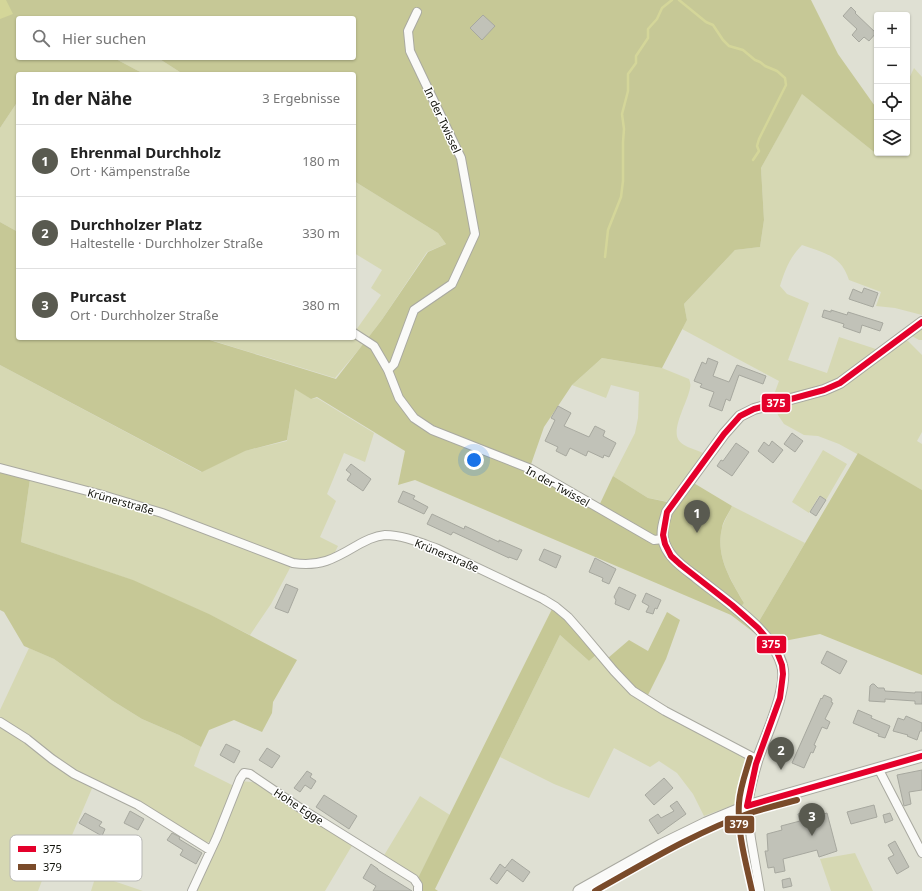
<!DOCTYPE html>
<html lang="de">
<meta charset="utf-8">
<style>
:root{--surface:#fff;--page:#f2f2f2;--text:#222;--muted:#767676;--line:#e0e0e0;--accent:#595a50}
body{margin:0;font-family:"Noto Sans",sans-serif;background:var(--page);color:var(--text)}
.controls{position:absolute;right:12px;top:12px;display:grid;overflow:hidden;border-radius:4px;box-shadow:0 1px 3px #0004}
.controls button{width:36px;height:36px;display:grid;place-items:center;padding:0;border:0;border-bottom:1px solid var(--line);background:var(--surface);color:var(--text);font:20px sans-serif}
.you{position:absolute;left:474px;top:460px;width:14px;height:14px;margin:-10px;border:3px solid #fff;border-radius:50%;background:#1a73e8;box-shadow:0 0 0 6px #1a73e833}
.badge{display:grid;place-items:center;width:26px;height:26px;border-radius:50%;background:var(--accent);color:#fff;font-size:13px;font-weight:700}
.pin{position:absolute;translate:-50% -33px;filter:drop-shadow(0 1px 2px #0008)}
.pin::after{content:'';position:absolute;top:21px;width:14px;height:12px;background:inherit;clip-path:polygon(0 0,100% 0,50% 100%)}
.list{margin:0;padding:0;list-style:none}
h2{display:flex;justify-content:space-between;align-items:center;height:52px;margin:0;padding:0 16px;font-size:17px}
h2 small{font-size:13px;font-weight:400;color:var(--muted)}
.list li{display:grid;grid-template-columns:26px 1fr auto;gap:12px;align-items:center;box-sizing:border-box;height:72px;padding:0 16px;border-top:1px solid var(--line)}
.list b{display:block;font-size:15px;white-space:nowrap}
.list p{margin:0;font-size:13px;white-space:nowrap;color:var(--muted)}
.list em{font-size:13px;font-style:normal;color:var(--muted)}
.icon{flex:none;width:22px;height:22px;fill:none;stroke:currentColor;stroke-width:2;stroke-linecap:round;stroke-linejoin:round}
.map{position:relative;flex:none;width:922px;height:891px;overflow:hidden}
.search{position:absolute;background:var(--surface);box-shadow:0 1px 3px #0004;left:16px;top:16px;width:340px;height:44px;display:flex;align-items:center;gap:10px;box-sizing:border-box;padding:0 14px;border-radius:4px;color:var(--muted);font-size:15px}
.panel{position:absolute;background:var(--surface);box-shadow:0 1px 3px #0004;left:16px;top:72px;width:340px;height:268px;border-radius:4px}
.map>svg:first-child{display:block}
.green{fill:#d6d8b3}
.forest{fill:#c6c896}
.water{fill:#d4d699}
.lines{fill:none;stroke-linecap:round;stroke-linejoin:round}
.stream{stroke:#d4d699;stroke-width:2.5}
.building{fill:#c1c2b8;stroke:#a7a89f}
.minor-casing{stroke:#a9a9a0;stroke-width:10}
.tertiary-casing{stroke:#a9a9a0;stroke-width:12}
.secondary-casing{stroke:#a9a9a0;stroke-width:13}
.minor{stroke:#fafaf8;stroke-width:8}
.tertiary{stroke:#fafaf8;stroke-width:10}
.secondary{stroke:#fafaf8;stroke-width:11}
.bus-1-casing{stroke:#fff;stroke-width:9}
.bus-2-casing{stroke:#fff;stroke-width:9}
.bus-1{stroke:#e4002b;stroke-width:6}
.bus-2{stroke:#7a4b2a;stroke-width:6}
.labels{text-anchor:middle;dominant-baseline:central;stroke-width:3;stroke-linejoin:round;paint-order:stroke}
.street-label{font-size:11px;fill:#11120a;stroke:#fff}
.key{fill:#fff;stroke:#b8b8b6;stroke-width:1}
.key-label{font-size:11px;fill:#11120a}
.line-badge{stroke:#fff;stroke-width:1.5}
.badge-label{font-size:11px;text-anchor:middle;font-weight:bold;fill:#fff}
</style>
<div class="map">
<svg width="922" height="891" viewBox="0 0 922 891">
<rect width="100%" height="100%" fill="#dfe0d3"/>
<path class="green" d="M114 58H158L183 74H144Z
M914 68 922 77V315L895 308 876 306 881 292 849 280C841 255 824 253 802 245 790 257 785 270 780 286L787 294 809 303 788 360 827 373 839 337 879 350 832 383 772 400 779 381 682 329 687 320 684 304 735 250 760 247 764 220 761 168 802 93 874 152 877 146V153H907V83Z
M18 101V232L0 222V128Z
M354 181 438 233 446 244 427 252 381 321 367 339 356 330 381 295 371 288 382 270 354 253Z
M922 326V340H919L910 335Z
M354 335 366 341 335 378 204 338H354Z
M903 341H908L922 355V432L917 441 922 444V490L839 444 818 436 804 435 784 424 778 415 776 409 778 406 813 397Z
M602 358 662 368 689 379C690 382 691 385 690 388 688 401 672 427 678 439 682 447 698 450 705 454L670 502 648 498 613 476 635 433 638 418 639 392 611 385 606 398 572 385Z
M0 365 201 472 244 451 287 441 295 388 311 399 317 398 374 433 365 462 344 453 327 494 336 501 320 537 338 546 334 554 324 558 309 561 292 559 226 533 159 508 0 465Z
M823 450 847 464 826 500 819 496 809 513 792 502Z
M30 479 152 513 291 566 290 568 271 604 250 635 208 614 132 580 21 542Z
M732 506 805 543 758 623 739 609 744 603C731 580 715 556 722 528 724 521 729 513 732 506Z
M560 635 589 661 596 655 621 685 640 701 750 759 751 762V766L742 795 736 804 704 816 693 794 677 773 659 761 650 767 614 748 589 798 554 784 500 757Z
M29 648 54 659 113 701 142 719 179 735 201 747 194 766 234 786 212 841 206 843 75 772 0 719V710Z
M0 725 93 786 61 861 51 857 38 891H0Z
M241 781 261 783 353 844 325 891H194Z
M420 796 450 815 419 876 420 884 383 857Z
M855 853 873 891H831L820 859Z
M96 875 140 890 143 891H91Z"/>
<path class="forest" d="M0 0H811L838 54 877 109V146L874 152 802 94 761 168 764 220 760 247 735 250 684 304 687 320 662 368 602 358 572 385 544 427 529 470 597 510 613 476 648 498 677 504 692 482 732 506C729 513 723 521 722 528 715 556 731 581 744 603L735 614 765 641 731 615 415 480 398 485 405 451 317 397 311 399 295 389 287 440 245 451 202 472 0 365V222L18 232V338H203L336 379 381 321 428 252 446 244 438 233 354 181V74H183L158 58H354V18H18V58H114L144 74H18V101L0 128Z
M858 453 922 490V675L820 634 779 642 758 623Z
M0 472 30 479 21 542 133 580 209 614 297 660 273 702 272 713 262 732 234 720 209 730 201 747 179 735 142 719 113 701 54 659 24 646 4 612 0 610Z
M552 609 565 619 596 655 589 661 560 635 435 889 438 891H420L419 876Z
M667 612 680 620 666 659 647 697 636 689 608 658 629 640 648 651Z"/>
<path class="water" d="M0 0H6L13 14 0 19Z"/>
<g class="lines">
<path class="stream" d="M679 0 706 22 713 25 723 40 729 46 743 50 755 60 760 62 765 66 777 71 785 78 786 85 759 139 757 146 759 151 753 160
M605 257 608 230 621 197 623 181V142L624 129 622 114 628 91V74L636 63V56L648 38V29L657 19 662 8 672 0"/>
</g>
<path class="building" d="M851 7 856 12 855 13 876 33 869 41 864 37 859 42 852 35 857 29 843 16Z
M483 15 495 26 482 40 470 28Z
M864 288 878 293 873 307 849 299 853 289 862 293Z
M824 310 831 312V310L847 315 848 312 883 323 880 331 862 325 860 333 843 327 844 324 822 317Z
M708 358 718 362 713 376 729 382 737 365 766 376 763 384 739 375 730 401 726 399 722 411 709 406 714 392 700 387 702 384 694 381 702 362 706 364Z
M558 406 571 413 564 426 589 437 595 426 605 431 603 436 616 443 609 457 604 455 603 458 588 451 586 456 570 448 566 456 556 451 558 447 545 441 555 420 551 418Z
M792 433 803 441 795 452 784 444Z
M772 441 783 450 773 463 758 451 764 442 769 446Z
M736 443 749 452 732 476 717 466 721 460 723 461Z
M351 464 371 479 363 491 347 480 351 474 346 470Z
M403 491 415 496 413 499 428 507 424 514 398 502Z
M820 496 826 500 816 516 810 512Z
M432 514 464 529 465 526 499 542V540L522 550 517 560 509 557V558L453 532 451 535 427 524Z
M544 549 561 556 556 568 539 560Z
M595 558 616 569 609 584 602 581 603 578 589 572Z
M286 584 298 589 288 613 275 608Z
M619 587 636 595 629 610 615 604 616 600 614 597Z
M646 593 661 600 657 609 655 608 653 614 646 612 649 606 642 602Z
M827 651 847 661 840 674 821 663Z
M872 684H874L878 688H884L885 691 915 693V692H922V704H915V701L885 699V702L869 701 870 686Z
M824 695 831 698 832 700 831 702 833 703 825 719 830 722 827 729 822 727 814 745 816 746 813 753 811 752 804 768 792 763 821 698 822 699Z
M858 710 872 716 871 718 890 726 885 738 878 736 879 734 853 723Z
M906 716 922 723V731H920L917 740 907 736 908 735 893 731 898 718 904 720Z
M226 744 240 751 234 763 220 755Z
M267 748 280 756 272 768 259 760Z
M922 770V790L909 792 911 804 904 806 897 775Z
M307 771 312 774 310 777 316 781 311 789 305 785 300 792 294 788Z
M664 778 673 788 654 805 645 795Z
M324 795 357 816 349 829 316 807Z
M677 801 686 814 658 834 649 820 658 814 661 818 674 811 670 806Z
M874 805 877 817 851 824 847 812Z
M813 809 815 817 827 813 837 851 819 857 817 850 783 859 785 871 775 873 774 867 768 868 765 851H768L767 834 782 830 781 826 800 821 798 814Z
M130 811 144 819 138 830 124 823Z
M85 813 102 822 99 826 105 829 102 836 79 823Z
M890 813 893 820 885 823 883 815Z
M172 833 180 837 179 839 202 853 196 864 180 855 183 850 167 840Z
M895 841 909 867 897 874 888 858 894 855 888 845Z
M512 859 530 872 523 882 507 870 497 884 490 879 500 864 505 868Z
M371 864 378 869V870L412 891H373L376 886 363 878Z
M790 878 792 886 783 888 782 880Z"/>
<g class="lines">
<defs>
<path id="minor" d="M354 333 374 346 388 370 399 398 414 418 432 430 531 469 654 540 663 539
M388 370 394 364 414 310 452 284 475 234 461 158 410 51 408 31 417 12
M0 468 99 494 162 513 293 563C320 567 334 559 356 546 365 541 374 536 385 535 403 535 421 543 438 549L543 599 556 607 568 617 582 633 614 671 633 691 665 711 758 760
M0 722 27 739 52 759 74 774 138 805 210 850
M878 768 922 853
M747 806 751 839 760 891
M192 891 217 837 240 779 244 773 250 774 300 808 414 879 418 885V891"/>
<path id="tertiary" d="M747 806C749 789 753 774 758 758 766 735 789 687 782 665 772 630 723 599 696 577 683 567 666 556 663 538 661 529 665 520 667 512L724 434 740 416 754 409 824 390 840 383 922 322"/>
<path id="secondary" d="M579 891 661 845 706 823 747 806 922 756"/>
</defs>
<use href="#minor" class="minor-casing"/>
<use href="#tertiary" class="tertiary-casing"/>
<use href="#secondary" class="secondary-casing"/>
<use href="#minor" class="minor"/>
<use href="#tertiary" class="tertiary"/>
<use href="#secondary" class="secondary"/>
<defs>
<path id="bus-1" d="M747 806 756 764 780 698 783 674 782 665 777 652 768 640 758 628 732 605 681 565 671 556 665 544 663 535 667 512 724 434 740 416 754 409 824 390 840 383 922 322
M747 806 922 756"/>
<path id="bus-2" d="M750 758C746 772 740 787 739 803 737 832 746 863 752 891
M595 891C645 863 696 832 750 813 766 808 782 804 797 800"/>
</defs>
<use href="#bus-1" class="bus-1-casing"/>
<use href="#bus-2" class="bus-2-casing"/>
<use href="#bus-1" class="bus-1"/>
<use href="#bus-2" class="bus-2"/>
</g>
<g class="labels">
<g class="street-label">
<text transform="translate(443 120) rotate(65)">In der Twissel</text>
<text transform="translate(558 486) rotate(29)">In der Twissel</text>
<text transform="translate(121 501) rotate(16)">Krünerstraße</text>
<text transform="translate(447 555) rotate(23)">Krünerstraße</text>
<text transform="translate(299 806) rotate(33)">Hohe Egge</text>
</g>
</g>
<rect x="10" y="835" width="132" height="46" rx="6" class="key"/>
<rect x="18" y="846" width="18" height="6" fill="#e4002b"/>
<rect x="18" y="864" width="18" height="6" fill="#7a4b2a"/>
<g class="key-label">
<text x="43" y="853">375</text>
<text x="43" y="871">379</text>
</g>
<g class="line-badge">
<rect x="761" y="393" width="30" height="20" rx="4" fill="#e4002b"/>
<rect x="756" y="635" width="31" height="19" rx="4" fill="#e4002b"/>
<rect x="724" y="815" width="31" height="19" rx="4" fill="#7a4b2a"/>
</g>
<g class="badge-label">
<text x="776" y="407">375</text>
<text x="771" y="648">375</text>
<text x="739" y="828">379</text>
</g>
</svg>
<div class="controls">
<button>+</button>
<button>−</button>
<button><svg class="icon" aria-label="locate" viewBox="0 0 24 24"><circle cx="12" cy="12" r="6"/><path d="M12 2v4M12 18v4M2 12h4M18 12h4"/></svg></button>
<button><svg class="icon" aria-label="layers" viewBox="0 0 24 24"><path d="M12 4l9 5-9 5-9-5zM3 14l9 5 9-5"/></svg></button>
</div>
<div class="you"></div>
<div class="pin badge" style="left:697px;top:533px">1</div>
<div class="pin badge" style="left:781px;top:770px">2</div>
<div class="pin badge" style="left:812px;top:836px">3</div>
<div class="search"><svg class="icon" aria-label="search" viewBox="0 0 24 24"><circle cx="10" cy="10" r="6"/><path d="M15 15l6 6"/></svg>Hier suchen</div>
<section class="panel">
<h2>In der Nähe<small>3 Ergebnisse</small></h2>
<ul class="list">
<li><span class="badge">1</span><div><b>Ehrenmal Durchholz</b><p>Ort · Kämpenstraße</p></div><em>180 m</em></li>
<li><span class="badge">2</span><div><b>Durchholzer Platz</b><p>Haltestelle · Durchholzer Straße</p></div><em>330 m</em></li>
<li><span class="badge">3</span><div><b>Purcast</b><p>Ort · Durchholzer Straße</p></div><em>380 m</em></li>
</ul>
</section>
</div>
